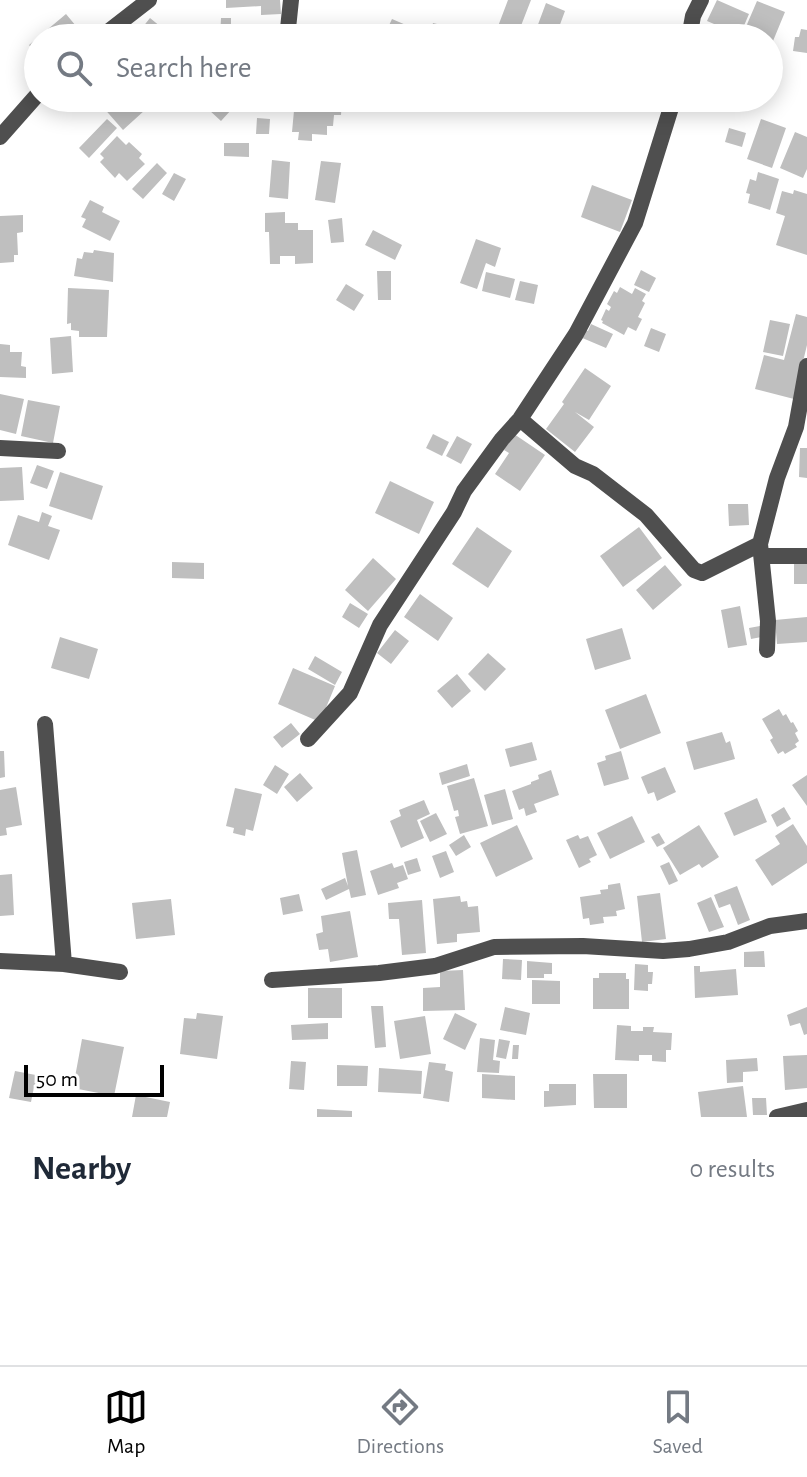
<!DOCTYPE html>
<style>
:root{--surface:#fff;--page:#f2f2f3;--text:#1f2937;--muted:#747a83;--line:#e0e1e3;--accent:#000}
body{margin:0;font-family:"Alegreya Sans",sans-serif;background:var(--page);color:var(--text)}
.scale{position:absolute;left:24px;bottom:20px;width:140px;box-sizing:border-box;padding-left:8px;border:4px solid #000;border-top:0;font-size:22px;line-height:28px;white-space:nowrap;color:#000;-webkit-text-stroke:6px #fff;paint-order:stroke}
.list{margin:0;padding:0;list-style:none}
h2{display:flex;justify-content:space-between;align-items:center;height:104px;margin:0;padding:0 32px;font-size:34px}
h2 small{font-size:26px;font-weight:400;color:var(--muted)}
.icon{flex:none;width:44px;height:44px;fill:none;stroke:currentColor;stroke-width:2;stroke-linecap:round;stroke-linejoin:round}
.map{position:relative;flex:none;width:807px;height:1117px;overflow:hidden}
.search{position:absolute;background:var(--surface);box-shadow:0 4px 20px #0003;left:24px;right:24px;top:24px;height:88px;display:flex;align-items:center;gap:20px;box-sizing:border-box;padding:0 28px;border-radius:44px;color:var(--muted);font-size:30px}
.sheet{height:248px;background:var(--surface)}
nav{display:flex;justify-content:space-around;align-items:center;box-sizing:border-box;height:112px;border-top:2px solid var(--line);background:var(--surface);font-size:22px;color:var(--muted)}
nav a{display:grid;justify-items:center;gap:4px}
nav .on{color:var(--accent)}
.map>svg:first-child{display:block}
.building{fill:#bfbfbf}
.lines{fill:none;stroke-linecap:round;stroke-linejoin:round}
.street{stroke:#4f4f4f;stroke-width:16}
</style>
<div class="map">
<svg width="807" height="1117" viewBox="0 0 807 1117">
<rect width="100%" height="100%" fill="#fff"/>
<path class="building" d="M226 0H280L281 14 261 15V6L226 8Z
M508 0H531L517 36 497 29Z
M717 0 749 14 740 35 707 21Z
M757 1 785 12 773 41 745 29Z
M546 3 565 11 555 38H533Z
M66 14 86 38H38V56L29 45Z
M150 18 172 36 171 38H134Z
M221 18H231V31H239V38H220Z
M392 19 420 31 417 38H383Z
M433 23 465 31 463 38H424L425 32 430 34Z
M676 26 687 29 684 38H672Z
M801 29 807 30V53L793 51 795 37H799Z
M95 98H135L145 110 123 130Z
M196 98H242L221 121Z
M311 98 342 100 341 115H334L333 126H327V135L312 134V141L298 140 299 132H292L295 100 311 101Z
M257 118 270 119 269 134H256Z
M107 119 117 128 89 158 79 148Z
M761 119 786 128 772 168 747 159Z
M729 128 746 133 742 147 725 142Z
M795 132 807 137V169L803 178 780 168Z
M117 136 126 145 129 142 142 154 139 158 145 164 127 181 119 173 115 178 100 162 104 158 100 154Z
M224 143H249V157L224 156Z
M272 160 290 162 288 199 269 197Z
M321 161 341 163 335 203 315 200Z
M157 163 167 173 143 199 132 189Z
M758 172 779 179 770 210 748 203 750 194 746 193 750 179 756 181Z
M174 173 186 179 174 201 162 194Z
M592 185 632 200 620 232 581 217Z
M794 190 807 194V255L776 245 785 216 776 213 782 191 793 194Z
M90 200 104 207 102 212 120 221 110 241 82 227 86 219 81 217Z
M285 212V223H298V230H313V263L295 264V256H280V264H270L269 232H265V213Z
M23 215V232L17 233 18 255H14V262L0 263V216Z
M342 218 344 242 331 243 328 220Z
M373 230 402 245 395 260 365 245Z
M476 239 501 248 495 267 486 263 477 289 460 283Z
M94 250 114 253 113 282 74 276 77 258 82 259 84 252 93 253Z
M641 270 656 278 649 292 634 285Z
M377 271H391V300H378Z
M486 272 515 279 510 298 482 291Z
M520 281 538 285 534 304 515 300Z
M346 284 364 295 354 311 336 300Z
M620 287 632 294 635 288 646 294 642 301 645 303 638 317 642 319 636 331 628 327 624 335 602 323 603 321 601 320 606 309 609 311 611 307 607 304 614 291 617 293Z
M68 288 109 290 107 337H79V331L71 330V323L67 324Z
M796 314 807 317V345L794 399 755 389 764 355 784 360Z
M770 320 790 324 783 356 763 352Z
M591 324 613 334 606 348 580 337 584 329 588 331Z
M651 328 666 334 659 352 644 346Z
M71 336 73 372 52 374 50 338Z
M0 344 10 345V352H22L21 366 26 367V378L0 377Z
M585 368 611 386 589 420 575 412 594 427 575 452 546 429 564 404 562 402Z
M0 394 24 399 16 434 0 430Z
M28 400 60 406 53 443 21 436Z
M433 434 449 442 442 456 426 448Z
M514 434 545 455 520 491 495 474 509 453 504 450Z
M457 436 472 444 461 464 446 456Z
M800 448H807V478L799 477Z
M37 465 54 471 47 489 30 483Z
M22 467 24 500 0 501V468Z
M60 472 103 486 92 520 49 506Z
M390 481 434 502 419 534 375 513Z
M728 504H748L749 525 729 526Z
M42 512 52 516 48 526 60 530 49 560 8 545 18 515 39 522Z
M477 527 512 551 488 588 452 564Z
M639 527 662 558 623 587 600 556Z
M373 558 396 579 368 611 345 590Z
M794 560H807V584H794Z
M172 562 204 563V579L172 578Z
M665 565 682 585 653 610 636 590Z
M420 594 453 618 438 641 404 617Z
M350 603 368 614 359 628 342 617Z
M740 606 747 645 728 648 721 610Z
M807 617V642L777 644 775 620Z
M765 625 767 636 751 639 749 628Z
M622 628 631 659 595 670 586 639Z
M395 630 409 641 391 664 377 653Z
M60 637 98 649 89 679 51 668Z
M488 653 506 669 485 691 468 674Z
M315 656 342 672 335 685 308 669Z
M293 668 335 686 320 722 278 704Z
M457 674 471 691 452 708 437 691Z
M646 694 661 733 620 749 605 710Z
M779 709 783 716 786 714 791 723 793 722 798 731 795 733 799 741 795 744 797 747 785 754 783 751 778 754 770 740 773 738 762 719Z
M291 723 300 734 282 748 273 737Z
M722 732 726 743 730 741 735 759 694 770 686 742Z
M532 742 537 760 510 767 505 749Z
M0 751H4L5 777 0 778Z
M621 751 629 779 604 786 597 763 606 760 605 756Z
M467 764 470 776 442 785 439 773Z
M275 765 289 774 277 794 263 785Z
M665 767 676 792 657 801 654 792 648 794 641 777Z
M551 770 559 795 534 804 537 812 526 816 524 808 519 810 512 791 531 784V782L539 779 538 775Z
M300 773 313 788 297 802 284 787Z
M807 775V806L792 785Z
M474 778 488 826 460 834 455 817 459 816 458 810 454 811 447 786Z
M16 787 22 825 6 828 7 835 0 836V790Z
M235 788 262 794 253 831 246 829 245 836 233 833 234 828 226 826Z
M505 789 513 819 492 825 484 795Z
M757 798 767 822 734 836 724 813Z
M424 800 430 814 417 820 424 838 401 848 390 821 401 816 399 810Z
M784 807 791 819 777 827 771 815Z
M436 813 447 834 430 842 420 821Z
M632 816 645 842 610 859 597 833Z
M793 824 807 846V863L772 886 755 860 780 844 775 836Z
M517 825 533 859 496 877 480 843Z
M699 825 719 857 702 868 699 864 680 875 663 848Z
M659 833 665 843 657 847 651 837Z
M464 835 471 847 456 856 449 845Z
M578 835 580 839 588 836 597 855 589 859 591 862 579 868 566 840Z
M357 850 366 895 351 898 349 889 326 900 321 889 345 878 348 886 342 853Z
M446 851 454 872 440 878 432 856Z
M417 858 421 871 408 875 404 862Z
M669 862 678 881 669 885 660 866Z
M392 863 394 868 403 865 408 879 397 883 399 888 378 895 370 871Z
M12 874 14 915 0 916V875Z
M620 883 625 909 616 911 617 916 603 917 604 923 590 925 589 918 583 919 580 897 601 894 600 890 608 889V885Z
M737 886 750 920 738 925 730 904 719 908 714 895Z
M660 893 666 939 642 942 637 896Z
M299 894 303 911 283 915 280 898Z
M460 896 461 902 467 901 468 907 478 906 480 932 457 934V942L437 944 433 899Z
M711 897 724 927 709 932 697 903Z
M171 899 175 935 136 939 132 903Z
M422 900 426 953 402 955 399 919H389L388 903Z
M350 911 358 957 330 962 328 949 319 950 316 934 323 932 321 916Z
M764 951 765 967H744V952Z
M503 959 522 960 521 980 502 979Z
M527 961 552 963V974H544V978H527Z
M635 964 648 965V972H653L652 984H648V991L634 990Z
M694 966H700V972L736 969 738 995 695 998Z
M463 970 465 1010 423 1011V988L440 987V971Z
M599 973H626V979H629V1009H593V978H599Z
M532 980 560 981V1004H532Z
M308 988H342V1018H308Z
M371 1006H383L386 1047 375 1048Z
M505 1007 530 1013 526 1035 500 1030Z
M807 1007V1034L804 1035 800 1023 790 1026 787 1015Z
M197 1013 223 1016 217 1059 180 1054 184 1018 196 1019Z
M455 1013 477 1024 465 1050 443 1039Z
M425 1016 431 1054 400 1059 394 1021Z
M328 1023V1039L292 1040 291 1025Z
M617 1025 631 1026V1031H643V1027H654L653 1032 672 1033 671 1050H666V1062L652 1061V1055H639V1061L615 1060Z
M480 1038 495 1040 493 1060 500 1061 499 1073 477 1072Z
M82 1039 124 1047 114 1096 73 1088Z
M499 1039 510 1041 506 1059 496 1057Z
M513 1045H519L518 1059H512Z
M807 1055V1088L785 1090 783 1056Z
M757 1058 758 1071 743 1072V1082L727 1083 726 1060Z
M291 1061 306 1062 304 1090 289 1089Z
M429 1062 446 1064 445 1070 453 1072 449 1102 423 1098Z
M337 1065 368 1066 367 1086H337Z
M379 1068 422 1071 421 1094 378 1092Z
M15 1071 46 1077 44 1089 34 1087 31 1102 9 1098Z
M482 1074 515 1076V1100L482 1098Z
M593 1074H627V1108H594Z
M549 1084H576V1105L544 1107V1091H549Z
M743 1086 747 1117H701L698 1092Z
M136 1095 170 1102 167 1117H132Z
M752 1098H766L767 1115H753Z
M317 1109 352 1111V1117H317Z"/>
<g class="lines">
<path class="street" d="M100 38 149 0
M287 38 291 0
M689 38 693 16 701 0
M0 137 38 94
M520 419 575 466 593 474 646 515 694 570 702 573 760 544
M0 448 58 451
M762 556H807
M767 650 768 621 760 544 777 478 796 427 807 366
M45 724 64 964
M308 739 350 693 380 625 454 512 464 491 502 439 520 419 576 334 635 223 674 98
M0 961 64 964 120 972
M272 980 379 973 435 966 494 947 583 946 663 951 689 949 728 942 770 926 807 921
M777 1117 807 1110"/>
</g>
</svg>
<div class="scale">50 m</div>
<div class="search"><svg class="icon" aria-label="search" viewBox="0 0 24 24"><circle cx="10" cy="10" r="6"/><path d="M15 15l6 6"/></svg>Search here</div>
</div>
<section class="sheet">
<h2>Nearby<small>0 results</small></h2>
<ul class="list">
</ul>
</section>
<nav>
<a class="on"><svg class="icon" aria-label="map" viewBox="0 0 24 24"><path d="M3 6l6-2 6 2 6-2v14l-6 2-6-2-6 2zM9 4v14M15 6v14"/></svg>Map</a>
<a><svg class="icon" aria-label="directions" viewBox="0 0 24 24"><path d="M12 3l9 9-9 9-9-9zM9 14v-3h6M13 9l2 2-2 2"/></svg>Directions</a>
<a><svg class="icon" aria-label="saved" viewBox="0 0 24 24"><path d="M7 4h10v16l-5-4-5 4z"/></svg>Saved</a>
</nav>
